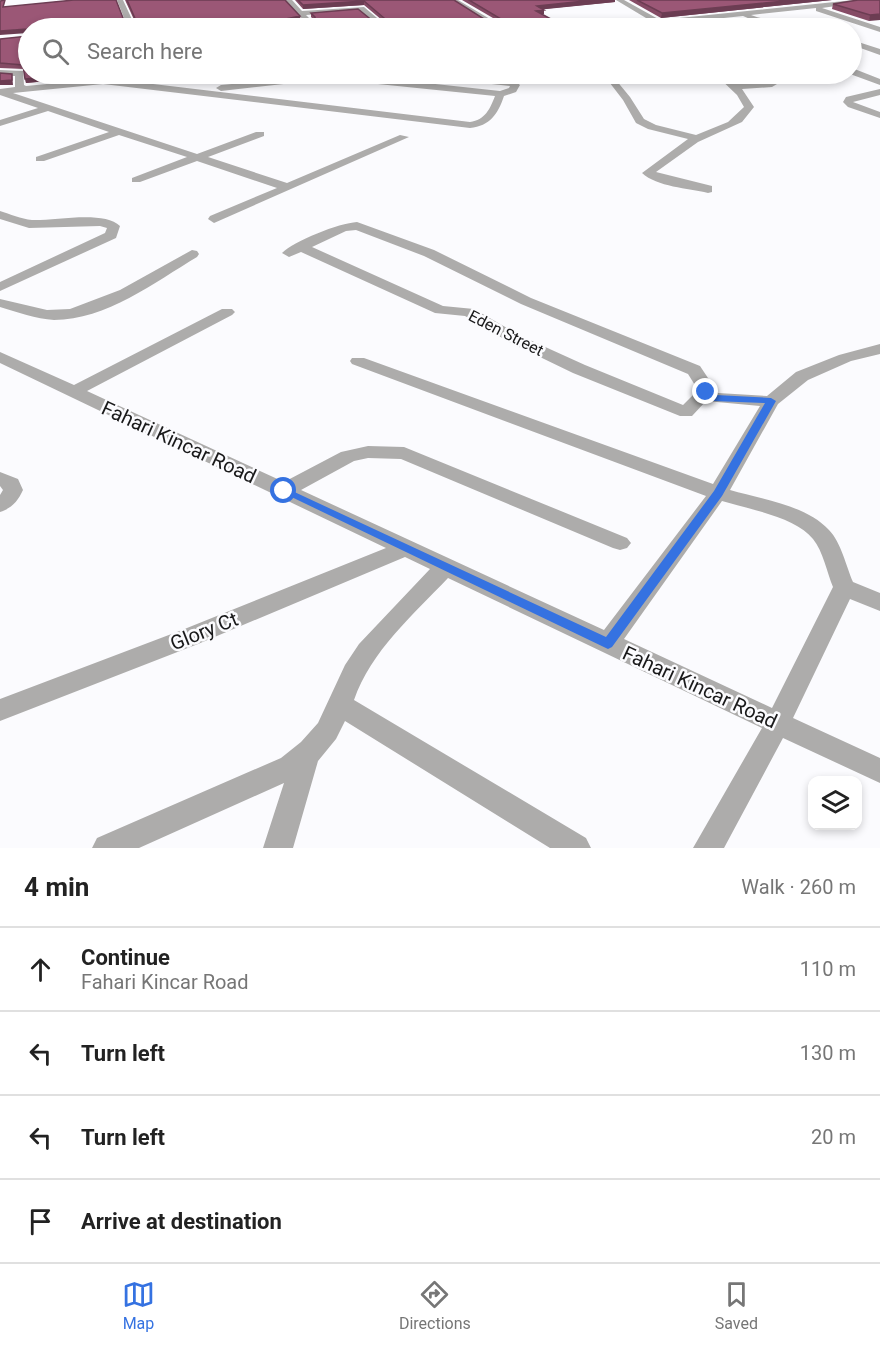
<!DOCTYPE html>
<meta charset="utf-8">
<style>
:root{--surface:#fff;--page:#f2f2f2;--text:#222;--muted:#767676;--line:#e0e0e0;--accent:#3572e1}
body{margin:0;font-family:Roboto,sans-serif;background:var(--page);color:var(--text)}
.controls{position:absolute;right:18px;bottom:18px;display:grid;overflow:hidden;border-radius:12px;box-shadow:0 3px 9px #0003}
.controls button{width:54px;height:54px;display:grid;place-items:center;padding:0;border:0;border-bottom:2px solid var(--line);background:var(--surface);color:var(--text);font:30px sans-serif}
.stop{position:absolute;width:18px;height:18px;margin:-14px;border:4px solid #3572e1;border-radius:50%;background:#fff}
.stop.end{background:#3572e1;border-color:#fff;box-shadow:0 2px 6px #0008}
.list{margin:0;padding:0;list-style:none}
h2{display:flex;justify-content:space-between;align-items:center;height:78px;margin:0;padding:0 24px;font-size:26px}
h2 small{font-size:20px;font-weight:400;color:var(--muted)}
.list li{display:grid;grid-template-columns:39px 1fr auto;gap:18px;align-items:center;box-sizing:border-box;height:84px;padding:0 24px;border-top:2px solid var(--line)}
.list b{display:block;font-size:22px;white-space:nowrap}
.list p{margin:0;font-size:20px;white-space:nowrap;color:var(--muted)}
.list em{font-size:20px;font-style:normal;color:var(--muted)}
.icon{flex:none;width:33px;height:33px;fill:none;stroke:currentColor;stroke-width:2;stroke-linecap:round;stroke-linejoin:round}
.map{position:relative;flex:none;width:880px;height:848px;overflow:hidden}
.search{position:absolute;background:var(--surface);box-shadow:0 3px 9px #0003;left:18px;right:18px;top:18px;height:66px;display:flex;align-items:center;gap:15px;box-sizing:border-box;padding:0 21px;border-radius:33px;color:var(--muted);font-size:22px}
.sheet{height:414px;background:var(--surface)}
nav{display:flex;justify-content:space-around;align-items:center;box-sizing:border-box;height:84px;border-top:2px solid var(--line);background:var(--surface);font-size:16px;color:var(--muted)}
nav a{display:grid;justify-items:center;gap:3px}
nav .on{color:var(--accent)}
.map>svg:first-child{display:block}
.lines{fill:none;stroke-linecap:round;stroke-linejoin:round}
.minor{fill:#adacab;fill-rule:evenodd}
.wall{fill:#854b65}
.shaded-wall{fill:#6c3d53}
.building{fill:#9b5776;stroke:#6c3d53;stroke-width:1.5}
.route{fill:#3572e1}
.labels{text-anchor:middle;dominant-baseline:central;stroke-width:5;stroke-linejoin:round;paint-order:stroke}
.street-label{font-size:16px;fill:#19191a;stroke:#fbfbfe}
.near-street-label{font-size:20px;fill:#19191a;stroke:#fbfbfe}
</style>
<div class="map">
<svg width="880" height="848" viewBox="0 0 880 848">
<rect width="100%" height="100%" fill="#fbfbfe"/>
<g class="lines">
<path class="minor" d="M117 0H123L136 28H128Z
M285 0H292L302 11 364 7 389 28H381L359 11 306 15 314 23C304 31 291 28 278 28L282 26 305 22Z
M450 0H458L505 28H496Z
M616 0H624L660 20 854 0H877L822 8 880 27V32L816 11V8L751 15C772 23 794 21 817 26L818 28 767 26 743 16 666 24 662 26 600 28 604 26 651 21Z
M852 40 880 49V55L852 45Z
M852 68 880 79V85L850 74Z
M0 70 23 71 24 85 26 86 151 74H177L173 77 128 81 470 122C485 120 490 109 495 96L329 79 221 91 216 88 221 85 343 74 500 91 509 88 510 86 427 77 423 74H450L503 78 499 74H508L520 85 516 92 504 96C498 114 490 126 470 128L103 84 13 93 197 154 256 132H264V136L208 157 287 183 400 135 409 137 214 223 208 219 210 216 277 188 197 161 140 182H132V178L187 157 119 135 44 161H36V157L109 132 48 111 0 126V120L38 108 0 95V89L15 87V76H0Z
M603 74H611L630 97 644 119 656 125 696 135 728 122 744 107 737 95 715 74H724L737 84 766 82 761 74H769L777 84 772 87 742 89 754 107 742 122 698 142 656 172 712 186V192L708 193C688 188 657 187 642 173L688 139 648 129 636 123 623 100Z
M880 89V95L853 102 880 112V118L848 107 843 102 846 97Z
M0 211C10 214 21 219 32 220 54 221 104 210 120 226L116 238 0 291V282L105 233 107 228 100 226 29 228 0 219Z
M357 222 434 250 531 298 700 366 718 393 767 396 796 372 839 355 880 344V354L851 361 808 380 778 404 730 490C761 499 806 505 829 530 841 542 846 566 853 582L880 593V611L850 599 793 718 880 758V783L783 738 724 848H693L762 728 448 578C413 615 371 651 354 700L586 838 591 848H550L345 721 336 739 318 761 293 848H263L284 783 139 848H92L97 838 281 758 301 742 318 723 345 665 359 644 430 569 405 557 198 644 0 721V699L182 630 386 548 0 363V352L74 385 222 309H232L235 312 232 315 87 391 284 482 341 452 368 446 404 447 627 538 631 543 627 548 620 550 613 548 401 459 368 458 354 461 301 490 604 630 706 496 352 364 350 361 352 358H364L713 484 760 406 706 401 692 416H680L573 373 509 342 465 316 435 313 301 252 289 257 282 253C294 241 339 223 357 222ZM356 230 424 256 521 304 688 374 698 390 683 405 585 365 521 336 474 309 443 306 312 247 346 231ZM722 501C748 509 796 517 813 539 823 551 827 573 833 587L772 708 624 639Z
M192 250 197 251 199 254 197 257C155 282 106 320 54 320 36 319 17 312 0 307V299L47 310 70 309 120 290Z
M0 472 18 479 23 490C18 501 12 508 0 512V495L3 490 0 486Z"/>
</g>
<path class="wall" d="M125 0H285L301 20 281 24 280 25 297 26 315 21 311 17V13L379 26H389L364 5 303 9 295 0H454L495 26 505 25 462 0H615V2L543 9 544 14H542L560 24V28H135L136 24Z
M629 0H832L661 18Z
M880 0 869 21 832 9 833 4Z
M0 39 89 77 26 83 24 69 0 68Z"/>
<path class="shaded-wall" d="M594 0H615V2L537 10V6Z
M795 0H832L661 18 662 13Z
M364 1V5L303 9V5Z
M544 10V14L535 15 536 11Z
M880 14V20L869 21 870 15Z
M300 16 301 20 281 24 277 28 276 25 281 20Z
M125 23V27L85 28V26Z
M560 24V28H504Z
M465 26V28H443Z
M27 29 28 33 0 35V31Z
M12 74 13 85H0V81Z
M79 74H89V77L26 83 25 79Z"/>
<path class="building" d="M5 0 3 7 74 0H116L125 23 85 26V28H28V30L27 29 0 31V1Z
M127 0H285L300 16 281 20 276 25 297 26 315 21V17L311 13 358 9 379 26H389L391 24 364 1 303 5 298 0H454L495 26 507 25 506 22 469 0H594L537 6 544 10 536 11 560 24 504 28H469L465 26 443 28H135L134 26 137 23Z
M637 0H795L662 13Z
M858 0H880V14L870 15 833 4Z
M28 36V74H79L25 79 23 65 0 63V39Z
M0 73 12 74V80L0 81Z"/>
<path class="route" d="M703 390H710L716 395 771 398 776 401 722 496 612 647 608 649 279 491 281 489H288L606 637 714 491 765 403 713 401 703 394Z"/>
<g class="labels">
<g class="street-label">
<text transform="translate(506 333) rotate(27)">Eden Street</text>
</g>
<g class="near-street-label">
<text transform="translate(179 442) rotate(25)">Fahari Kincar Road</text>
<text transform="translate(204 631) rotate(-22)">Glory Ct</text>
<text transform="translate(700 687) rotate(25)">Fahari Kincar Road</text>
</g>
</g>
</svg>
<div class="controls">
<button><svg class="icon" aria-label="layers" viewBox="0 0 24 24"><path d="M12 4l9 5-9 5-9-5zM3 14l9 5 9-5"/></svg></button>
</div>
<div class="stop" style="left:284px;top:491px"></div>
<div class="stop end" style="left:706px;top:392px"></div>
<div class="search"><svg class="icon" aria-label="search" viewBox="0 0 24 24"><circle cx="10" cy="10" r="6"/><path d="M15 15l6 6"/></svg>Search here</div>
</div>
<section class="sheet">
<h2>4 min<small>Walk · 260 m</small></h2>
<ul class="list">
<li><svg class="icon" aria-label="ahead" viewBox="0 0 24 24"><path d="M12 20V5M6 11l6-6 6 6"/></svg><div><b>Continue</b><p>Fahari Kincar Road</p></div><em>110 m</em></li>
<li><svg class="icon" aria-label="left" viewBox="0 0 24 24"><path d="M17 20v-9H6M10 6l-5 5 5 5"/></svg><div><b>Turn left</b></div><em>130 m</em></li>
<li><svg class="icon" aria-label="left" viewBox="0 0 24 24"><path d="M17 20v-9H6M10 6l-5 5 5 5"/></svg><div><b>Turn left</b></div><em>20 m</em></li>
<li><svg class="icon" aria-label="arrive" viewBox="0 0 24 24"><path d="M6 21V4h12l-3 4 3 4H6"/></svg><div><b>Arrive at destination</b></div></li>
</ul>
</section>
<nav>
<a class="on"><svg class="icon" aria-label="map" viewBox="0 0 24 24"><path d="M3 6l6-2 6 2 6-2v14l-6 2-6-2-6 2zM9 4v14M15 6v14"/></svg>Map</a>
<a><svg class="icon" aria-label="directions" viewBox="0 0 24 24"><path d="M12 3l9 9-9 9-9-9zM9 14v-3h6M13 9l2 2-2 2"/></svg>Directions</a>
<a><svg class="icon" aria-label="saved" viewBox="0 0 24 24"><path d="M7 4h10v16l-5-4-5 4z"/></svg>Saved</a>
</nav>
